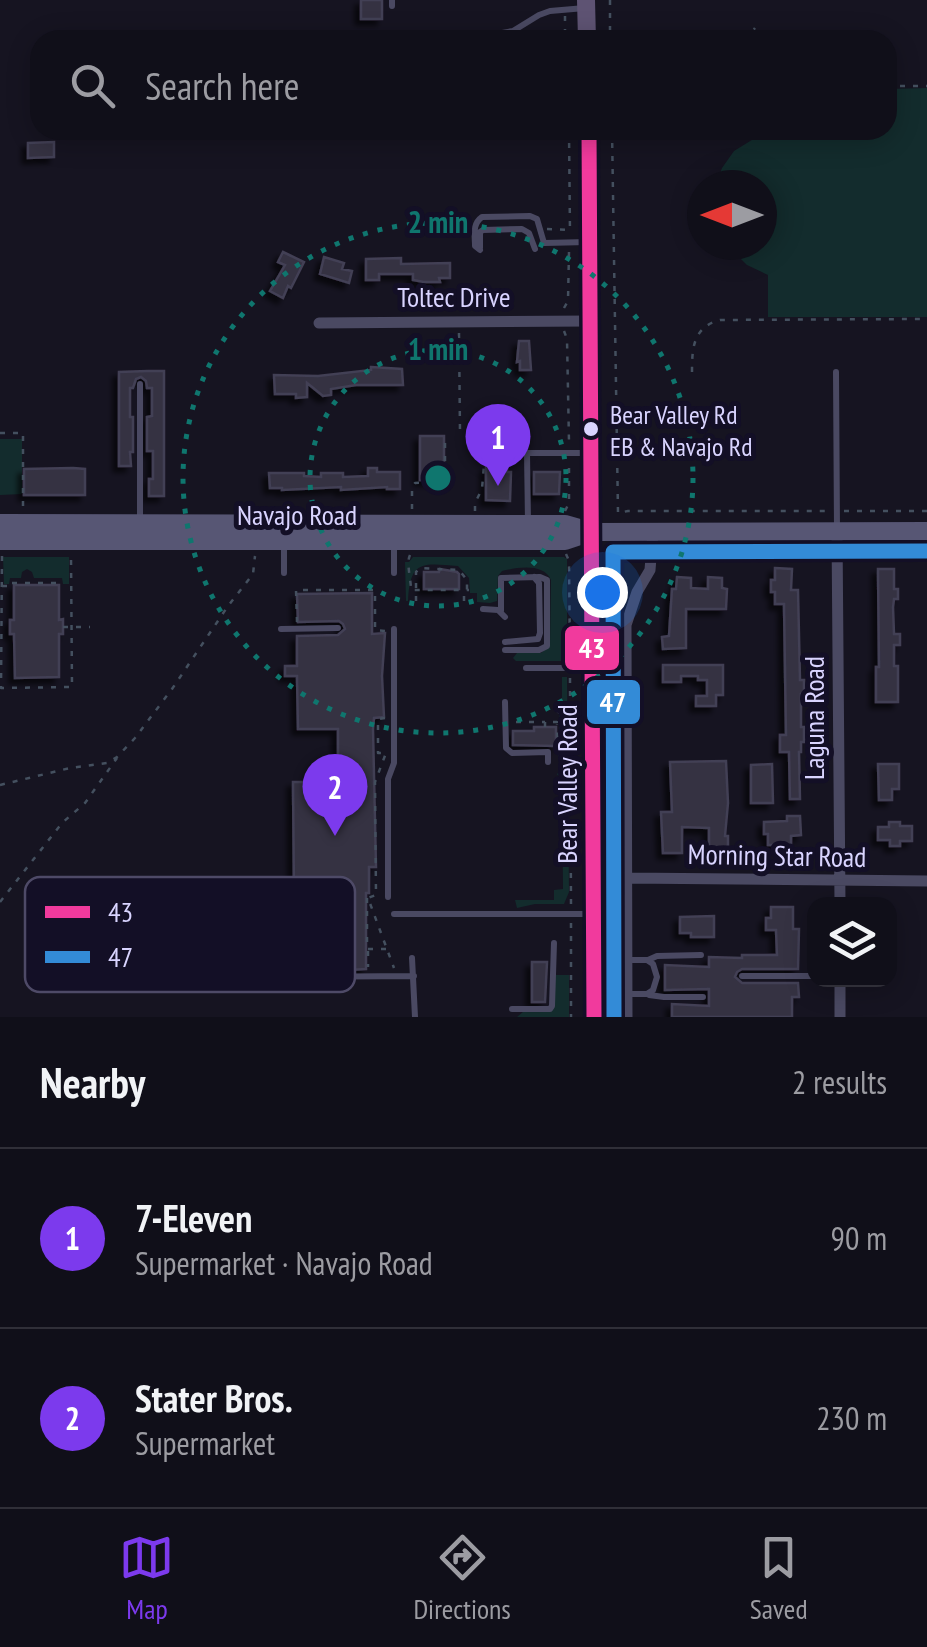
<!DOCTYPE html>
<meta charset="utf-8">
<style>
:root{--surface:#100f19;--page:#191822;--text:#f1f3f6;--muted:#9c9ca2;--line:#302f38;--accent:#7c3aed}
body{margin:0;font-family:"PT Sans Narrow",sans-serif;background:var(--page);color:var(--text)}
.controls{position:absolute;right:30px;bottom:30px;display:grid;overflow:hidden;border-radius:20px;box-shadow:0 5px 25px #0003}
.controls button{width:90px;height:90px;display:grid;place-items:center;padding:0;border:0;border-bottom:2px solid var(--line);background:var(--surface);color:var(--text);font:50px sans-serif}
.compass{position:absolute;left:687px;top:170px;width:90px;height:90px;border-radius:50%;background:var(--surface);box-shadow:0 5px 25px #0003;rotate:270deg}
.you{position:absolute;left:602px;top:592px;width:35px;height:35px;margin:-25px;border:8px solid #fff;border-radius:50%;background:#1a73e8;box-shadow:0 0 0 15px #1a73e833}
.badge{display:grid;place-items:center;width:65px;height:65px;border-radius:50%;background:var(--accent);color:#fff;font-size:32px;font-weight:700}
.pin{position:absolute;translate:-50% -82px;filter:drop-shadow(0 2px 5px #0008)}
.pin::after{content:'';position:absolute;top:52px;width:35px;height:30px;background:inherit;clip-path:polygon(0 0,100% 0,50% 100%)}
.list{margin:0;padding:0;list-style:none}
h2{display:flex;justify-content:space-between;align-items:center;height:130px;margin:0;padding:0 40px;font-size:42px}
h2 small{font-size:32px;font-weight:400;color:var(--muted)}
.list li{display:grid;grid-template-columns:65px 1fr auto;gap:30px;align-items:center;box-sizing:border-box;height:180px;padding:0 40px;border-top:2px solid var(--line)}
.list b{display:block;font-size:38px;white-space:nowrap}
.list p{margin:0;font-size:32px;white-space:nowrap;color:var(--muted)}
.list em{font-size:32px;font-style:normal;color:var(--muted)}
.icon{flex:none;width:55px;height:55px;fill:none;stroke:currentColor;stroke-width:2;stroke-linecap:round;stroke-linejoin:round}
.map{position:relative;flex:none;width:927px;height:1017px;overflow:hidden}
.search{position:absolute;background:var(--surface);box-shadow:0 5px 25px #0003;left:30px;right:30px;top:30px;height:110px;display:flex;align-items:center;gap:25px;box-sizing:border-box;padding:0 35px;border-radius:30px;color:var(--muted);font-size:38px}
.sheet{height:490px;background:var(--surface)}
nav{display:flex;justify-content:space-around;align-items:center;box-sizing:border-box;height:140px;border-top:2px solid var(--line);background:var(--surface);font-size:28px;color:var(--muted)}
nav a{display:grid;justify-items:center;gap:5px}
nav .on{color:var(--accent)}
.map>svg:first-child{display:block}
.green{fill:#132c2d}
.building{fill:#343243;stroke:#433f54;stroke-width:2.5;filter:url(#shadow)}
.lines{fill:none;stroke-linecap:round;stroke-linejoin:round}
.path{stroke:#44505f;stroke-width:2.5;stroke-dasharray:5 8;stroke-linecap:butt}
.lane{stroke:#4a4962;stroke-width:6}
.street{stroke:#4a4962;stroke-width:11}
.secondary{stroke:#575674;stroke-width:18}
.primary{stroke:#5e5373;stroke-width:18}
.bus-1-casing{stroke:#130f26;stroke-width:22}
.bus-2-casing{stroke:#130f26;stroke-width:22}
.bus-1{stroke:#f13a9d;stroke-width:15}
.bus-2{stroke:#338bd7;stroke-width:15}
.ring{fill:none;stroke:#0f766e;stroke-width:5;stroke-dasharray:5 10}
.bus-dot{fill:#d9d4ff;stroke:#130f26;stroke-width:4}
.labels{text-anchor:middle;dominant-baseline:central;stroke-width:10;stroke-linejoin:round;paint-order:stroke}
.bus-label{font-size:26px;fill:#d9d4ff;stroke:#130f26;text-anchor:start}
.street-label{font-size:28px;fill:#d9d4ff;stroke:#130f26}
.key{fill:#130f26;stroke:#4e4a67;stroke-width:2.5}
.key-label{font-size:28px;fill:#d9d4ff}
.centre{fill:#0f766e;stroke:#130f26;stroke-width:5}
.ring-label{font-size:30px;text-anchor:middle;font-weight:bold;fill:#0f766e;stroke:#130f26;stroke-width:10;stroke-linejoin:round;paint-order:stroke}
.line-badge{stroke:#130f26;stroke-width:4}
.badge-label{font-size:28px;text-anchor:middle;font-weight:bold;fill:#fff}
</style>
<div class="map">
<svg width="927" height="1017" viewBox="0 0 927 1017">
<defs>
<filter id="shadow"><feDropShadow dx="-5.5" dy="5.5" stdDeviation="2.5" flood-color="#0009"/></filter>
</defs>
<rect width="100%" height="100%" fill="#161421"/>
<path class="green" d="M927 88V317H768V275L747 265 727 245H762V185H716L722 168 734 151 768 130H887V89Z
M0 439H22V494L0 495Z
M3 557H69V584H63L62 578H34L32 572 27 569 22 572 21 578H10L9 584H4Z
M413 557H564L567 559V661H516L513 658 517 653H541L550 645 551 580C544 563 518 567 502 571L498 576 497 601 490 603 477 602V593H470L469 578 458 566C422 563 410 560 408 601H406L405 562H409Z
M562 677H567L569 892 564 904H535L517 908 515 900H554V890L563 889 562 776 557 775 562 762 556 752 559 747V711L562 709Z
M555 975H569V1017H517L523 1012 553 1010Z"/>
<path class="building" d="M361 0H382V19H361Z
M54 142V157L28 158V143Z
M283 252 304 262 291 288 288 286 283 298 270 291 285 265 278 262Z
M324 257 344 263 342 269 352 271 349 283 320 274Z
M401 258V264L450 263V278H439L440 282H424L413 280V274H379V280H366V259Z
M519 341H529L531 370H520V361L517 362Z
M371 367 402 369 403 385H356L331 389V395L323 396 307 383V397L296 398V394H275L274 375 318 376 371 370Z
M148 371H164V496H149V479H153V451H147V417L152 416V388H147L146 381 141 377 136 379 133 388H130V417H133V452H130L131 466H119V372Z
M420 436H444V471H433V480H420Z
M486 467H507V472H511L510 501 486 500Z
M73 468 85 469V495H24V469Z
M368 468H377V472H400V489H387V487L341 490V487L282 490V488H270L269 473H304V476L321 477V473H343V477L368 476Z
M534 472H560L559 494H534Z
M775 568 792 569 791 590H798L800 680H804V694H801V727H804V742H801V752H799L800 799H790L789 752H780V735H786L784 604H775V592H771V580H775Z
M440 569 457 572 459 574V589H424V572H439Z
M878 569H894V589H898V599H894L893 607 894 634H900V645H894V666H898V702H876V667H879Z
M677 577 691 578V588L708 589V577L722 578V588L727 589 726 609H686V648L663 649 662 637 669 636 672 589H676Z
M14 585H59V620L63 619V634H59V677L15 678 14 634H10V620H14Z
M372 593V634L385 633 382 676 384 717 374 718 373 729 376 867H369V893H366V969L348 970V951H330L331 893H294L293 782H338V729H298L297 676H285V666H297V636L338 635 345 629 343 624 339 621 298 622 297 594Z
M663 665H723V695H716V706H696V696H707V680H698V676H681V682H663Z
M534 727H556V746L513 745V731H534Z
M726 761 728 803 725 836H728V853H709V828L682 827V853H663L661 812H672L670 762Z
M772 764 773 803H751V765Z
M878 764H899V789H892V800H879Z
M787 816H800L801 835 791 836V845H768V834H764V822L787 821Z
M889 822H900V826H912V841H900V846H890V840H878V827H889Z
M771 907H793V929H799L798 969H742L737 972 735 977 742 983H798L799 997H792V1017H672V1004L709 1006V989L665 990V965L709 967V957L742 958V955H777L776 930H766V918H771Z
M714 916V937H691V933H680V917Z
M532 962H547L545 1002H532Z"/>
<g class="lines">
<path class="path" d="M610 0V40
M565 16V40
M746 40 755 28
M887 86H927
M569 130 570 234
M612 130 618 513 628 511H831
M547 229 569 230
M564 308 568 301 569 252
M564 331 567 339 569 442
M459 333 460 432
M692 372C692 348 693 327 720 320L927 319
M0 433H23V508
M412 509V487L415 483 435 482V472H445V436
M475 511V503L482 489 485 453 510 451
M565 511 569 503V460
M844 511H927
M566 554 569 561 570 660
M410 555C406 563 411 579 411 590H469
M2 556 1 688 72 687 71 557
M2 586H12V583H61
M416 601V572L420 568 459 570 467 580V590
M464 601V592
M618 612 619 558
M297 622 296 590H375V630L386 631
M63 627H90
M570 678 571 905
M385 718 378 719V753H386L375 782 376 895 368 898 394 968
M516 722H545
M545 727V722H557L558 713 563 709H569
M556 750 558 746 557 724
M0 785 70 768 107 763 117 757 135 738 172 689 228 606 253 574 255 556
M367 898V949H387
M0 902 62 823 85 803 117 758
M571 923V1017
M368 951V967"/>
<path class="lane" d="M392 6V0
M464 40 513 31 539 15 550 11 585 8
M480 248V232L483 230 522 229 529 233 535 249
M480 250 475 246C475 235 472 224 482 217L530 216 537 219 544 243 588 242
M836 372 837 530
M140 384V523
M528 523 527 453H590
M284 545V573
M394 545V573
M483 609 498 610 505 617
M501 611V578L540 577 547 580V646L539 650H505
M281 629 338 628
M505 642 538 639 540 633 539 583 534 577
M526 668H590
M505 702 506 748 512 753 548 752V762
M388 897V779L394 763V629
M394 914H593
M412 958 415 1017
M627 960H647L653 964 657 977 653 990 647 994H629
M648 960 657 956 701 955
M742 976H814
M282 977 414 976
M649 995 664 997H703
M512 1009H550L552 1006 554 943"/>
<path class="street" d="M319 323 590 321
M837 531 840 904
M627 878 927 881
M840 979V1017
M627 1017 626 625 637 592 650 570 653 532"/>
<path class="secondary" d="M0 523 565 524 593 532 927 531
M0 541H565L592 532"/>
<path class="primary" d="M586 0 587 40
M589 130 594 1017"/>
<defs>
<path id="bus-1" d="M589 130 594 1017"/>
<path id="bus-2" d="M614 1017 613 552 927 551"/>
</defs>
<use href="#bus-1" class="bus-1-casing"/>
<use href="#bus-2" class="bus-2-casing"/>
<use href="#bus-1" class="bus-1"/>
<use href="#bus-2" class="bus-2"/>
</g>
<g class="ring">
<circle cx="438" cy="478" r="128"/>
<circle cx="438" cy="478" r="255"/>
</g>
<circle class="bus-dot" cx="591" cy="429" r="9"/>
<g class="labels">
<g class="bus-label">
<text x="610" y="414">Bear Valley Rd<tspan x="610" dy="32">EB &amp; Navajo Rd</tspan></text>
</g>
<g class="street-label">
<text x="454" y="296">Toltec Drive</text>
<text x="297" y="514">Navajo Road</text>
<text transform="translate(813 718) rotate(-90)">Laguna Road</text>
<text transform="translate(566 784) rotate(-90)">Bear Valley Road</text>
<text transform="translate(777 855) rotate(1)">Morning Star Road</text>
</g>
</g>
<rect x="25" y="877" width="330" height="115" rx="15" class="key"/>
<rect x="45" y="906" width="45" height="12" fill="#f13a9d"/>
<rect x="45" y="951" width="45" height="12" fill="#338bd7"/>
<g class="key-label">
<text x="108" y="922">43</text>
<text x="108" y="967">47</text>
</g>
<circle cx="438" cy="478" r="15" class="centre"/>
<g class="ring-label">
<text x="438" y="233">2 min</text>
<text x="438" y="360">1 min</text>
</g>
<g class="line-badge">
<rect x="563" y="624" width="58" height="48" rx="10" fill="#f13a9d"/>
<rect x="585" y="678" width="57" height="48" rx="10" fill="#338bd7"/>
</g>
<g class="badge-label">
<text x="592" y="658">43</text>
<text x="613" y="712">47</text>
</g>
</svg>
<div class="controls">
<button><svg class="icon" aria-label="layers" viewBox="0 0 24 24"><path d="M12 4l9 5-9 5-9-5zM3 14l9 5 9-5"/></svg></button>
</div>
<svg class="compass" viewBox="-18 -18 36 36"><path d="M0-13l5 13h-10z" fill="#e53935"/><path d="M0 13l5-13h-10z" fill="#9c9ca2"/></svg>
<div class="you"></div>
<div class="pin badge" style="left:498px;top:486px">1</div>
<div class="pin badge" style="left:335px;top:836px">2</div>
<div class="search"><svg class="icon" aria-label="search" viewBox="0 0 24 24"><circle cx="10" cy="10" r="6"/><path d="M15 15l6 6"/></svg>Search here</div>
</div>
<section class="sheet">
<h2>Nearby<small>2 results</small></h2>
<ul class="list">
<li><span class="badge">1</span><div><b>7-Eleven</b><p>Supermarket · Navajo Road</p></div><em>90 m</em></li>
<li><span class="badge">2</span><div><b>Stater Bros.</b><p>Supermarket</p></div><em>230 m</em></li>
</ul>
</section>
<nav>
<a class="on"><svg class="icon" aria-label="map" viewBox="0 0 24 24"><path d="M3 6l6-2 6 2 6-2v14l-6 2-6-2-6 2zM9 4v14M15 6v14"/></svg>Map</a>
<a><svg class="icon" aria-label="directions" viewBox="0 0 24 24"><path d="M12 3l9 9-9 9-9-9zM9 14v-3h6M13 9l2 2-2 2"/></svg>Directions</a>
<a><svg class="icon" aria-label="saved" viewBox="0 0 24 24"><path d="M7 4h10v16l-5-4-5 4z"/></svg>Saved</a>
</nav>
